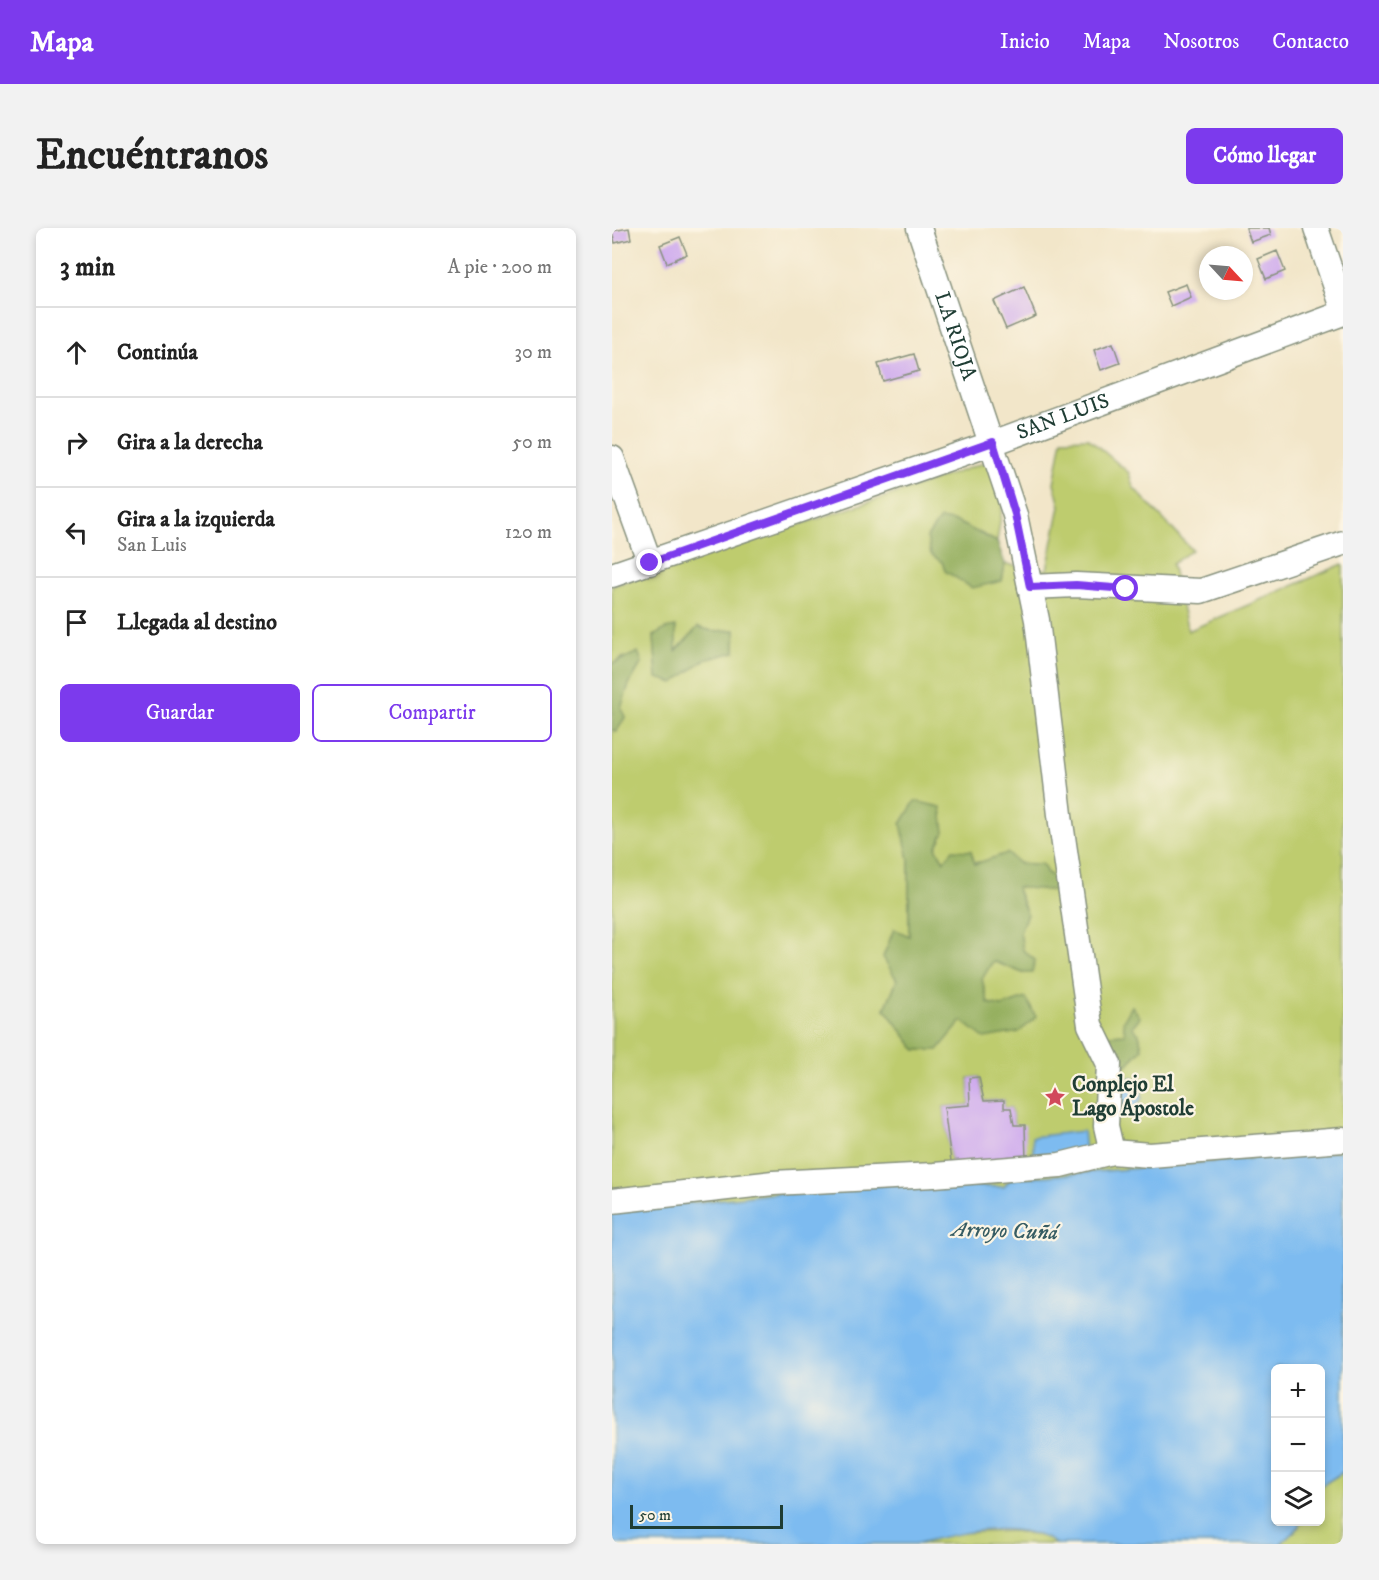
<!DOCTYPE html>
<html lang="es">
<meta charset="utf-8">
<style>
:root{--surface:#fff;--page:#f2f2f2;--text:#222;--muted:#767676;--line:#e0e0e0;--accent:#7c3aed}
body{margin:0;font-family:"IM FELL DW Pica",serif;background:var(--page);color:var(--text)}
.controls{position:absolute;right:18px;bottom:18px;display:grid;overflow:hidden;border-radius:9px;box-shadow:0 3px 9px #0003}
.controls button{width:54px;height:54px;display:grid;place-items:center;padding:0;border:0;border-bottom:2px solid var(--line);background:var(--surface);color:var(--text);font:30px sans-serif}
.compass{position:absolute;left:587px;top:18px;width:54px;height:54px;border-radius:50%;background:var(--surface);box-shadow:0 3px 9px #0003;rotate:116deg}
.scale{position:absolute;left:18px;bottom:15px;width:153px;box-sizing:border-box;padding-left:6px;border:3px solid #1f3d34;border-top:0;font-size:16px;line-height:21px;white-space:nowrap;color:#1f3d34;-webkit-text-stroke:4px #fcf5e5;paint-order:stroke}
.stop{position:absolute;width:18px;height:18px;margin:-14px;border:4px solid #7c3aed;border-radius:50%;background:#fff}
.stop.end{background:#7c3aed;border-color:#fff;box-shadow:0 2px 6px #0008}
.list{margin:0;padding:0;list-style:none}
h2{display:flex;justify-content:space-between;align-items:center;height:78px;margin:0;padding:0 24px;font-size:26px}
h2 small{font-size:20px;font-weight:400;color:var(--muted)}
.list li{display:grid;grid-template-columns:39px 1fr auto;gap:18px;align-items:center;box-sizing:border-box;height:90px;padding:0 24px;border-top:2px solid var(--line)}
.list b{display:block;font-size:22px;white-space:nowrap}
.list p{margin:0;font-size:20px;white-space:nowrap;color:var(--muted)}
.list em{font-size:20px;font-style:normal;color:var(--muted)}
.actions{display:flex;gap:12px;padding:18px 24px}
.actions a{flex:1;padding:14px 0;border:2px solid var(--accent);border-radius:9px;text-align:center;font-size:21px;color:var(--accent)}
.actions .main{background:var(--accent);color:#fff}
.icon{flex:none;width:33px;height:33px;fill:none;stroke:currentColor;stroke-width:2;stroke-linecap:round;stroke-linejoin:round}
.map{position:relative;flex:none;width:731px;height:1316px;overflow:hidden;border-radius:9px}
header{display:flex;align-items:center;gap:36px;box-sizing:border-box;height:84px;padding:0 30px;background:var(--accent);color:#fff}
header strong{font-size:28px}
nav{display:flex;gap:33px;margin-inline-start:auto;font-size:21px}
.intro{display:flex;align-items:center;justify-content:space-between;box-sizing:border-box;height:144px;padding:0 36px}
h1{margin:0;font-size:42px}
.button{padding:15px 27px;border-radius:9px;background:var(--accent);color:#fff;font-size:21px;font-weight:700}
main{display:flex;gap:36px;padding:0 36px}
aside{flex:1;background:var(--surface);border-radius:9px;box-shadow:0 3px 9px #0003}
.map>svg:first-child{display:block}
.green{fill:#becc6e;stroke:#6e8451;stroke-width:1.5;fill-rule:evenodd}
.forest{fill:#96b061;stroke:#5a764a;stroke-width:1.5}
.water{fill:#7dbbf0;stroke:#4e7c92;stroke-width:1.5}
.building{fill:#cda9ee}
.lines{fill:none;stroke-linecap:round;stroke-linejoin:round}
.minor-casing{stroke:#88927e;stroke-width:27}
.minor{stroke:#fff;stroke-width:24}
.route{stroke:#7c3aed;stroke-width:8}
.labels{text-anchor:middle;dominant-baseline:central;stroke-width:4.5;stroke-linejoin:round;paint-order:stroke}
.street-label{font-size:21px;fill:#1f3d34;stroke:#fcf5e5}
.poi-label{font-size:21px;font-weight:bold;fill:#1f3d34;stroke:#fcf5e5;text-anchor:start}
.water-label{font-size:22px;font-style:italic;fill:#365c63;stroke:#fcf5e5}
</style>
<header>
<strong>Mapa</strong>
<nav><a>Inicio</a><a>Mapa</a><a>Nosotros</a><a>Contacto</a></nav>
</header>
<div class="intro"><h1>Encuéntranos</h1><a class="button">Cómo llegar</a></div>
<main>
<aside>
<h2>3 min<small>A pie · 200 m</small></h2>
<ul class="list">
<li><svg class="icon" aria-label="ahead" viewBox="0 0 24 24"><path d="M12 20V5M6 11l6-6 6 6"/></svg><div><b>Continúa</b></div><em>30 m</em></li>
<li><svg class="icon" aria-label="right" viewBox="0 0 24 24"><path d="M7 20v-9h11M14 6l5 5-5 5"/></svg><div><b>Gira a la derecha</b></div><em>50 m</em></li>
<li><svg class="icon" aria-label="left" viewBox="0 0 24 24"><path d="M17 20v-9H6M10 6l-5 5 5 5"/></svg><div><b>Gira a la izquierda</b><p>San Luis</p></div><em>120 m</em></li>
<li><svg class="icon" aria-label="arrive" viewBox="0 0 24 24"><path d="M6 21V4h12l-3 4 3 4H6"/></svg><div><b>Llegada al destino</b></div></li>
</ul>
<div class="actions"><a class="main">Guardar</a><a>Compartir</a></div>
</aside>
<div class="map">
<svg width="731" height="1316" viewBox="0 0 731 1316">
<rect width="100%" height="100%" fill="#fcf5e5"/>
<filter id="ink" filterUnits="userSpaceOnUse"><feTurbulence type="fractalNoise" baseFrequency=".0167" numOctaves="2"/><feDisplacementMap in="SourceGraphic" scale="12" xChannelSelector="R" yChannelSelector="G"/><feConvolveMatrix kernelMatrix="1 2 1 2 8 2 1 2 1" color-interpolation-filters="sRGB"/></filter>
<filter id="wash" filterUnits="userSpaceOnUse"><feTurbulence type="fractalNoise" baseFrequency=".008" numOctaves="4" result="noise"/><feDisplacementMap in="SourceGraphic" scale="24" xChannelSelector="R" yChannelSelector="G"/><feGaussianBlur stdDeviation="1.35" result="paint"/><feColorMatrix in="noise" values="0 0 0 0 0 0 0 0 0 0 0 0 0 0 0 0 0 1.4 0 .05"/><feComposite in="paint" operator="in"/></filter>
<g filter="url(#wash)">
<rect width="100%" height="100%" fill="#f2e6c9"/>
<path class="green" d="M476 210 517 245 521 259 580 322 560 336 576 403 731 336V923L392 959 357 958 356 950 0 984V502L5 503 13 489 8 480 17 456 30 434 12 429 0 436V358L303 259 374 234 392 267 385 314 367 304 319 326 330 334 390 353 393 336 435 342 448 278 442 255 450 211ZM86 399 100 403 123 402V424L92 432 61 455 45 449 42 408 63 424ZM290 596 332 604 324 620 332 633 430 636 435 645 450 653 445 663 404 658 415 686 408 703 411 745 381 733 369 751 376 775 390 778 413 771 350 793 326 821 304 822 273 781 285 752 277 716 282 701 297 709V631ZM513 806H527L530 821 503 849ZM367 849 372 873 392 872V880H399L402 897 340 941 332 879 358 877 357 850Z
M731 1244V1316H668L686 1300 688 1294H708L709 1258Z
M402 1303 434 1309 444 1316H303L343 1305Z"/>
<path class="forest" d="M328 291 345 294 385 314 393 336 390 353 360 360 333 343 330 334 319 326 315 309Z
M64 399V423L86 399 100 403 123 402V424L92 432 62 455 45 450 42 408 53 401Z
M26 424 30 434 17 456 9 480 13 489 5 503 0 502V436Z
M303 573 329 579 332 604 324 620 332 633 341 622 359 623 363 636 395 625 408 636H430L435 645 450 653 445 663 404 659 415 686 408 703 411 722 423 732 420 745H411L381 733 370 751 376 775 390 778 414 770 424 789 407 804 372 810 350 793 326 822H304L273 781 285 752 271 729 282 701 297 708V631L289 596Z
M520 778 528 789 520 799 527 806 530 821 503 849 488 817 498 807 513 806 511 794Z"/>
<path class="water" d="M519 849 529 855 530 870 523 880 511 879 506 874 507 855Z
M471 903 473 925 422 932 420 909Z
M731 923V1244L709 1258 708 1140H664V1294H688L686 1300 668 1316H444C405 1290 345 1305 303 1316H0V984L157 966 356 950 358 958 392 959 398 951Z"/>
<g id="blocks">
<path class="building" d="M17 0 19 11 3 15 0 3Z
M634 0H657L659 7 639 14Z
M68 9 75 26 55 35 48 17Z
M665 23 673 43 654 51 646 31Z
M574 56 579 69 559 78 553 64Z
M412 59 424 88 394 101 382 73Z
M501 115 508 135 489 142 482 122Z
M302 126 307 143 271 153 266 136Z
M367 849 372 873 392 872V880H399L402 897H413L414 933 340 941 332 879 358 877 357 850Z"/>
</g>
</g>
<g filter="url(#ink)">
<use href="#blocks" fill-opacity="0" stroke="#88927e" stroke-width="1.5"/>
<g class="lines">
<defs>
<g id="minor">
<path id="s1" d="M307 0 403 287 425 392 449 595 478 797 497 836 494 898 500 924"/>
<path d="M704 0 731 80"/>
<path d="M0 230 38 335"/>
<path id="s2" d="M0 347 381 215 731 85"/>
<path d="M418 359 464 357 589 363 731 315"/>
<path d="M0 973 161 955 322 947 448 937 500 924 538 927 731 912"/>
</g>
</defs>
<use href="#minor" class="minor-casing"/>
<use href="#minor" class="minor"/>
</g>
</g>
<g class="lines" filter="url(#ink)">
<path class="route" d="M38 335 381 214 403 286 418 359 464 357 514 361"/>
</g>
<defs>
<symbol id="sight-bare" viewBox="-9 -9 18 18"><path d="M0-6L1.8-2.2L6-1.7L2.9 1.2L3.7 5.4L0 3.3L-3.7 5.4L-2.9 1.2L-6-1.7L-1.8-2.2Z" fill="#d1495b" stroke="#fcf5e5" stroke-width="2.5" paint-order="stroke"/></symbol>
</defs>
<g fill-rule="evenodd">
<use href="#sight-bare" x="428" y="854" width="30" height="30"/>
</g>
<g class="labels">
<g class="street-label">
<text stroke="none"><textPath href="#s1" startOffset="114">LA RIOJA</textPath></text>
<text stroke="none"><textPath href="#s2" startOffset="478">SAN LUIS</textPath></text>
</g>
<g class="poi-label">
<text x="460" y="857">Conplejo El<tspan x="460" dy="24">Lago Apostole</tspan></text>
</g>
<g class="water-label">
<text transform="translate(393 1003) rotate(2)">Arroyo Cuñá</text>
</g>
</g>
</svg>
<div class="controls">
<button>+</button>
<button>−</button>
<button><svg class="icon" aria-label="layers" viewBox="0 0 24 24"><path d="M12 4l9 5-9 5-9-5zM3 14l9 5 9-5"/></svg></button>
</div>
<svg class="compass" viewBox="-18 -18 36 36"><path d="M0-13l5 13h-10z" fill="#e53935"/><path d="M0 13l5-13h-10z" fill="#767676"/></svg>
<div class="scale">50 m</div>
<div class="stop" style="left:514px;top:361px"></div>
<div class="stop end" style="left:38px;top:335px"></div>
</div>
</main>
